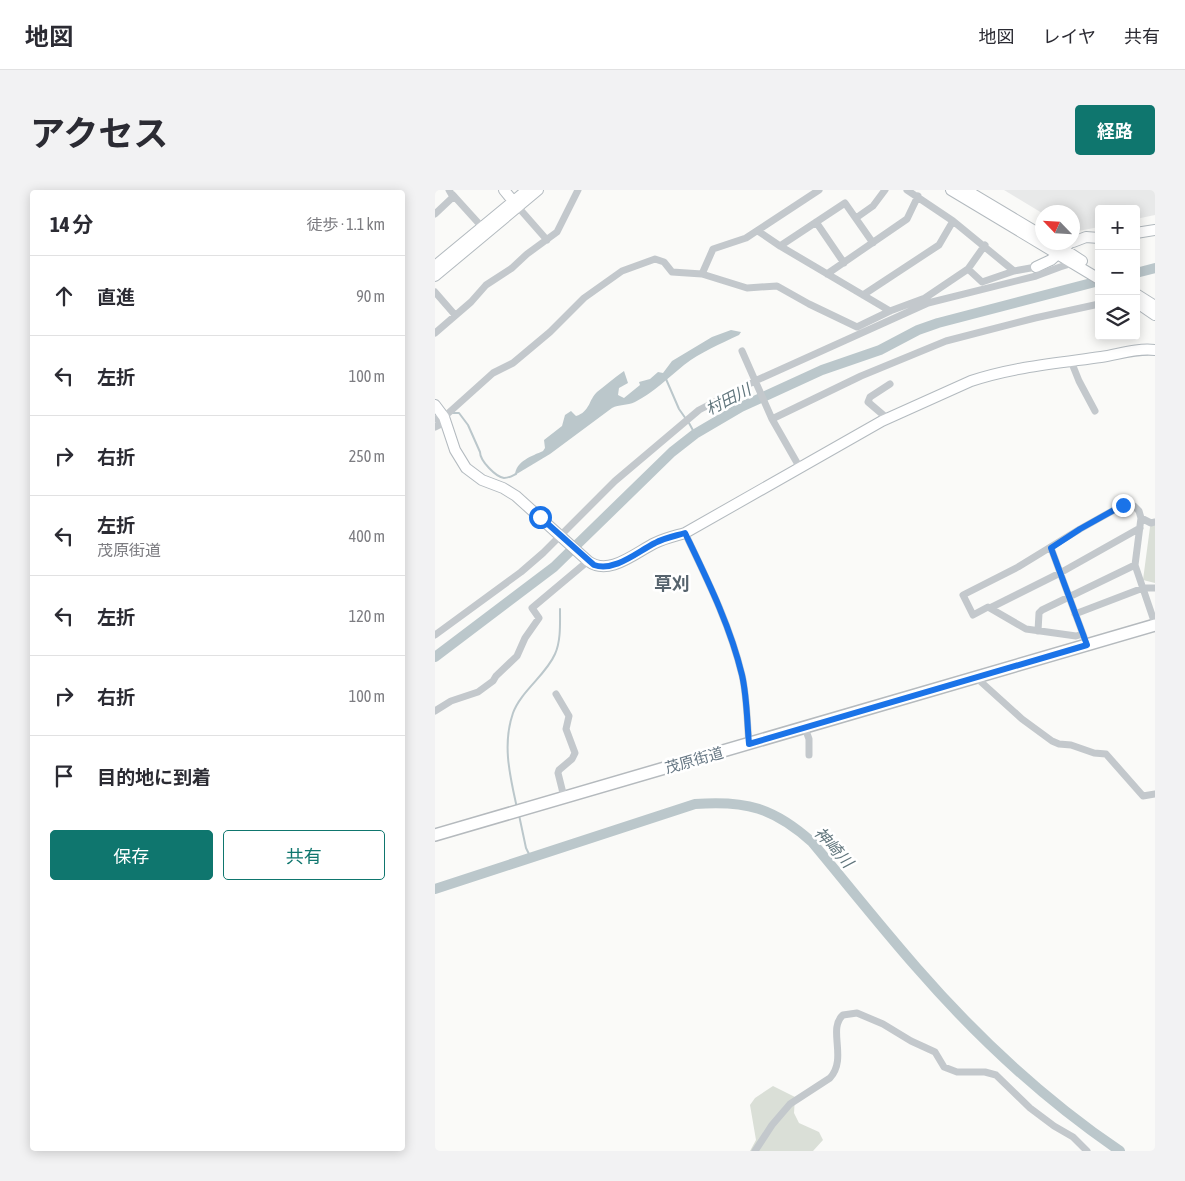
<!DOCTYPE html>
<html lang="ja">
<meta charset="utf-8">
<style>
:root{--surface:#fff;--page:#f2f2f3;--text:#2b2b33;--muted:#7c7c81;--line:#e1e1e2;--accent:#0f766e}
body{margin:0;font-family:"Asap Condensed","Noto Sans JP",sans-serif;background:var(--page);color:var(--text)}
.controls{position:absolute;right:15px;top:15px;display:grid;overflow:hidden;border-radius:5px;box-shadow:0 2px 12px #0003}
.controls button{width:45px;height:45px;display:grid;place-items:center;padding:0;border:0;border-bottom:1px solid var(--line);background:var(--surface);color:var(--text);font:25px sans-serif}
.compass{position:absolute;left:600px;top:15px;width:45px;height:45px;border-radius:50%;background:var(--surface);box-shadow:0 2px 12px #0003;rotate:295deg}
.stop{position:absolute;width:15px;height:15px;margin:-11px;border:4px solid #1a73e8;border-radius:50%;background:#fff}
.stop.end{background:#1a73e8;border-color:#fff;box-shadow:0 1px 5px #0008}
.list{margin:0;padding:0;list-style:none}
h2{display:flex;justify-content:space-between;align-items:center;height:65px;margin:0;padding:0 20px;font-size:21px}
h2 small{font-size:16px;font-weight:400;color:var(--muted)}
.list li{display:grid;grid-template-columns:32px 1fr auto;gap:15px;align-items:center;box-sizing:border-box;height:80px;padding:0 20px;border-top:1px solid var(--line)}
.list b{display:block;font-size:19px;white-space:nowrap}
.list p{margin:0;font-size:16px;white-space:nowrap;color:var(--muted)}
.list em{font-size:16px;font-style:normal;color:var(--muted)}
.actions{display:flex;gap:10px;padding:15px 20px}
.actions a{flex:1;padding:11px 0;border:1px solid var(--accent);border-radius:5px;text-align:center;font-size:18px;color:var(--accent)}
.actions .main{background:var(--accent);color:#fff}
.icon{flex:none;width:28px;height:28px;fill:none;stroke:currentColor;stroke-width:2;stroke-linecap:round;stroke-linejoin:round}
.map{position:relative;flex:none;width:720px;height:961px;overflow:hidden;border-radius:5px}
header{display:flex;align-items:center;gap:30px;box-sizing:border-box;height:70px;padding:0 25px;background:var(--surface);border-bottom:1px solid var(--line)}
header strong{font-size:24px}
nav{display:flex;gap:28px;margin-inline-start:auto;font-size:18px}
.intro{display:flex;align-items:center;justify-content:space-between;box-sizing:border-box;height:120px;padding:0 30px}
h1{margin:0;font-size:35px}
.button{padding:12px 22px;border-radius:5px;background:var(--accent);color:#fff;font-size:18px;font-weight:700}
main{display:flex;gap:30px;padding:0 30px}
aside{flex:1;background:var(--surface);border-radius:5px;box-shadow:0 2px 12px #0003}
.map>svg:first-child{display:block}
.built{fill:#e8e9e9}
.green{fill:#dadfd7}
.water{fill:#bbc7cb}
.lines{fill:none;stroke-linecap:round;stroke-linejoin:round}
.stream{stroke:#bbc7cb;stroke-width:2}
.river{stroke:#bbc7cb;stroke-width:10}
.secondary-casing{stroke:#b3babf;stroke-width:12}
.primary-casing{stroke:#b5babe;stroke-width:14}
.street{stroke:#c3c8cc;stroke-width:7}
.secondary{stroke:#fff;stroke-width:10}
.primary{stroke:#fff;stroke-width:11}
.route{stroke:#1a73e8;stroke-width:6}
.labels{text-anchor:middle;dominant-baseline:central;stroke-width:5;stroke-linejoin:round;paint-order:stroke}
.street-label{font-size:15px;fill:#657683;stroke:#fff}
.water-label{font-size:16px;font-style:italic;fill:#60757c;stroke:#fff}
.quarter-label{font-size:18px;font-weight:bold;fill:#57646e;stroke:#fff}
</style>
<header>
<strong>地図</strong>
<nav><a>地図</a><a>レイヤ</a><a>共有</a></nav>
</header>
<div class="intro"><h1>アクセス</h1><a class="button">経路</a></div>
<main>
<aside>
<h2>14 分<small>徒歩 · 1.1 km</small></h2>
<ul class="list">
<li><svg class="icon" aria-label="ahead" viewBox="0 0 24 24"><path d="M12 20V5M6 11l6-6 6 6"/></svg><div><b>直進</b></div><em>90 m</em></li>
<li><svg class="icon" aria-label="left" viewBox="0 0 24 24"><path d="M17 20v-9H6M10 6l-5 5 5 5"/></svg><div><b>左折</b></div><em>100 m</em></li>
<li><svg class="icon" aria-label="right" viewBox="0 0 24 24"><path d="M7 20v-9h11M14 6l5 5-5 5"/></svg><div><b>右折</b></div><em>250 m</em></li>
<li><svg class="icon" aria-label="left" viewBox="0 0 24 24"><path d="M17 20v-9H6M10 6l-5 5 5 5"/></svg><div><b>左折</b><p>茂原街道</p></div><em>400 m</em></li>
<li><svg class="icon" aria-label="left" viewBox="0 0 24 24"><path d="M17 20v-9H6M10 6l-5 5 5 5"/></svg><div><b>左折</b></div><em>120 m</em></li>
<li><svg class="icon" aria-label="right" viewBox="0 0 24 24"><path d="M7 20v-9h11M14 6l5 5-5 5"/></svg><div><b>右折</b></div><em>100 m</em></li>
<li><svg class="icon" aria-label="arrive" viewBox="0 0 24 24"><path d="M6 21V4h12l-3 4 3 4H6"/></svg><div><b>目的地に到着</b></div></li>
</ul>
<div class="actions"><a class="main">保存</a><a>共有</a></div>
</aside>
<div class="map">
<svg width="720" height="961" viewBox="0 0 720 961">
<rect width="100%" height="100%" fill="#fafaf8"/>
<path class="built" d="M569 0H720V25L701 29V19H664V37L638 42V22L607 23Z"/>
<path class="green" d="M720 329V393L708 390 715 337 717 331Z
M338 896 360 907 359 923 364 933 384 942 388 950 378 961H315L321 950 315 915 320 908Z"/>
<path class="water" d="M296 140 306 142 304 145C285 154 266 162 249 175 233 188 218 203 200 212 192 216 184 214 177 218L115 264 80 285C81 271 97 266 108 261L110 258 109 250 127 236 130 225 136 221 141 226C155 222 154 209 162 202 171 195 179 188 189 181L193 193 184 198 183 205 189 208 205 195 204 192 215 189 223 182 228 183 237 171 277 147Z"/>
<g class="lines">
<path class="stream" d="M231 189 244 219 251 229
M17 223H24L33 235 45 262C45 271 61 287 69 288 74 288 77 286 81 284
M254 233 260 244
M82 618C75 586 67 555 78 523 86 501 111 485 120 464 126 451 125 433 125 419
M84 625 91 658 96 668"/>
<path class="river" d="M701 83 720 78
M0 467 119 377 237 262 260 244 306 217 387 180 445 160 483 140 503 133 664 91
M0 699 260 614C311 610 339 618 377 652 412 694 446 737 482 778 542 847 610 910 685 961"/>
<defs>
<path id="secondary" d="M69 0 82 16
M516 0 664 89
M531 0 608 46
M701 43 720 40
M618 52 647 71
M638 52 651 47 664 48
M0 76 92 0
M601 77 616 70 636 52
M0 86 103 0
M701 104 720 116
M701 112 720 125
M0 215 9 227 20 260 31 278 47 290 68 298 81 306 153 371C174 387 201 362 220 353 230 348 240 346 250 343L447 231 536 191C578 177 623 173 666 167 685 164 701 158 720 160"/>
<path id="primary" d="M0 645 720 435"/>
</defs>
<use href="#secondary" class="secondary-casing"/>
<use href="#primary" class="primary-casing"/>
<path class="street" d="M472 0 518 31 579 81 601 77
M18 5 47 37
M83 17 112 50
M0 24 18 7 14 0
M421 28 438 16 450 0
M381 32 409 73
M323 41 345 56 455 121
M345 56 410 13 438 53
M533 79 547 92 579 81
M267 84 278 59 311 48 384 0
M392 84 472 29 483 6
M0 102 20 125
M428 105 504 55 518 31
M0 143 36 112 51 95 77 78 92 64 122 42 143 0
M307 161 337 229 365 278
M636 171 644 191 660 221
M0 229 9 227 58 183 78 173 115 142 149 108 187 81 220 69 229 72 237 82 267 84 312 98 342 96 374 114 422 137 455 121 490 108 533 79 550 55
M337 229 426 186 511 151 600 128 664 114
M453 229 433 212 435 207 455 194
M0 237 10 232
M706 328 716 333 720 332
M250 343C272 389 295 435 307 485 312 507 312 531 314 554
M616 358 649 447
M555 418 625 383 705 338
M640 424 708 398H720
M603 441 604 423 607 420 700 375
M648 444 641 446 591 439 553 417 538 425 528 405 583 377 645 339 688 315 699 316 704 321 706 328 700 375 720 434
M0 445 86 382 108 363 180 291 264 220 320 191 493 113 601 86 625 77 638 73
M545 487V491L587 529 617 551 624 554 636 555 659 563 671 564 708 606 720 604
M121 504 134 526 131 539 140 563 137 569 124 580 123 583 129 607
M0 521 16 511 43 502 58 491 61 486 82 466 90 448 104 428 97 418 153 371
M370 538 374 549V565
M320 961 337 935 355 914 395 888C413 868 392 839 408 825L422 823 448 834 476 851 500 862 509 877 522 882H550L561 885 595 918 619 936 638 947 652 961"/>
<use href="#secondary" class="secondary"/>
<use href="#primary" class="primary"/>
</g>
<g class="lines">
<path class="route" d="M105 327 159 375C180 382 202 362 220 353 229 348 240 346 250 343 272 389 295 435 307 485 312 507 312 531 314 554L652 455 616 358 645 339 688 315"/>
</g>
<g class="labels">
<g class="street-label">
<text transform="translate(259 570) rotate(-16)">茂原街道</text>
</g>
<g class="water-label">
<text transform="translate(293 209) rotate(-27)">村田川</text>
<text transform="translate(399 657) rotate(48)">神崎川</text>
</g>
<g class="quarter-label">
<text x="237" y="393">草刈</text>
</g>
</g>
</svg>
<div class="controls">
<button>+</button>
<button>−</button>
<button><svg class="icon" aria-label="layers" viewBox="0 0 24 24"><path d="M12 4l9 5-9 5-9-5zM3 14l9 5 9-5"/></svg></button>
</div>
<svg class="compass" viewBox="-18 -18 36 36"><path d="M0-13l5 13h-10z" fill="#e53935"/><path d="M0 13l5-13h-10z" fill="#7c7c81"/></svg>
<div class="stop" style="left:105px;top:327px"></div>
<div class="stop end" style="left:688px;top:315px"></div>
</div>
</main>
